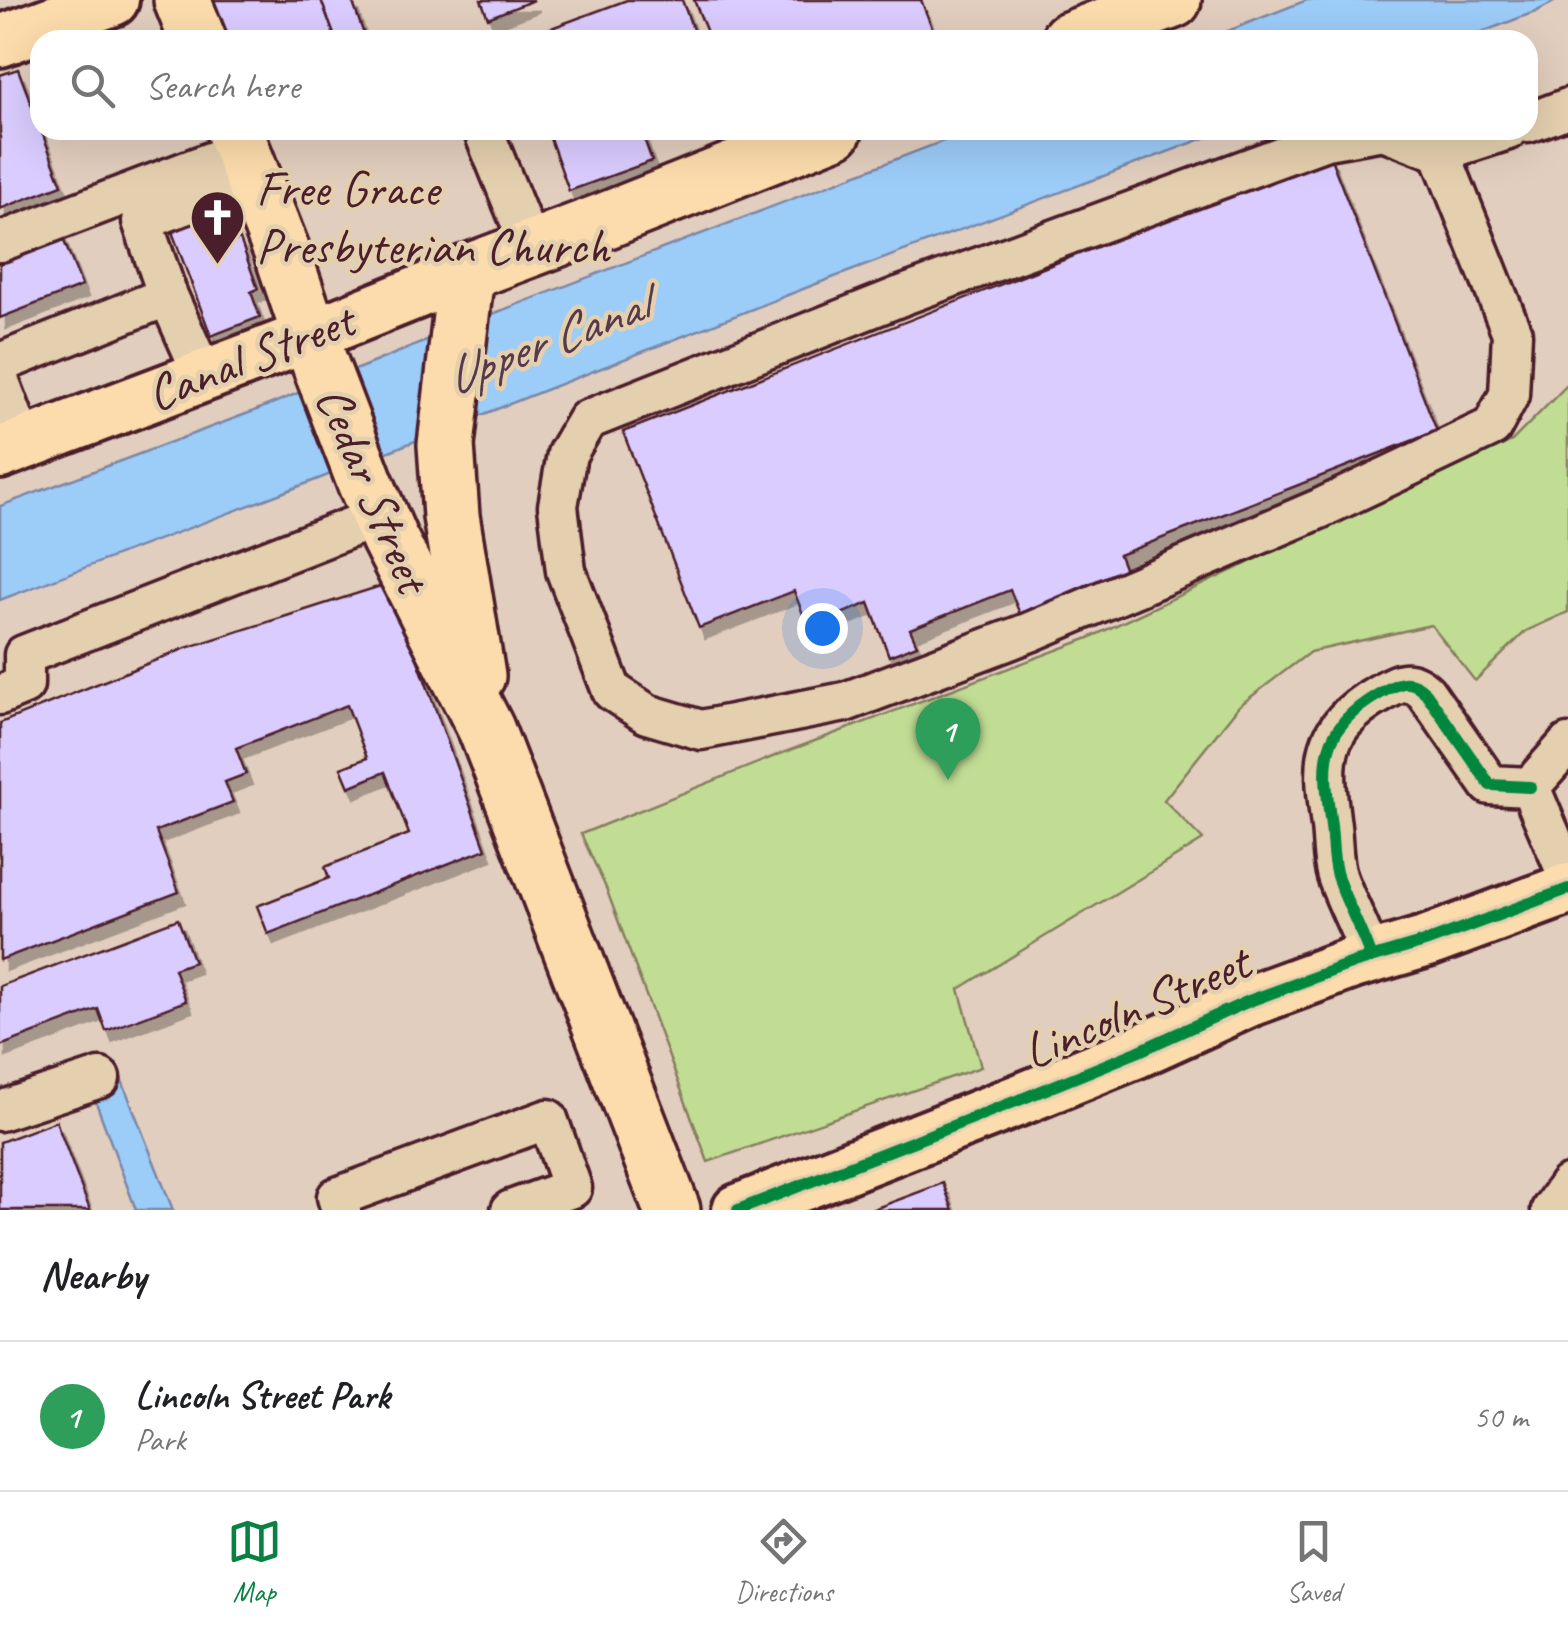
<!DOCTYPE html>
<style>
:root{--surface:#fff;--page:#f2f2f2;--text:#202124;--muted:#757577;--line:#e0e0e0;--accent:#0b8043}
body{margin:0;font-family:Caveat,sans-serif;background:var(--page);color:var(--text)}
.you{position:absolute;left:822px;top:628px;width:35px;height:35px;margin:-25px;border:8px solid #fff;border-radius:50%;background:#1a73e8;box-shadow:0 0 0 15px #1a73e833}
.badge{display:grid;place-items:center;width:65px;height:65px;border-radius:50%;background:var(--accent);color:#fff;font-size:32px;font-weight:700}
.pin{position:absolute;translate:-50% -82px;filter:drop-shadow(0 2px 5px #0008)}
.pin::after{content:'';position:absolute;top:52px;width:35px;height:30px;background:inherit;clip-path:polygon(0 0,100% 0,50% 100%)}
.list{margin:0;padding:0;list-style:none}
h2{display:flex;justify-content:space-between;align-items:center;height:130px;margin:0;padding:0 40px;font-size:42px}
h2 small{font-size:32px;font-weight:400;color:var(--muted)}
.list li{display:grid;grid-template-columns:65px 1fr auto;gap:30px;align-items:center;box-sizing:border-box;height:150px;padding:0 40px;border-top:2px solid var(--line)}
.list b{display:block;font-size:38px;white-space:nowrap}
.list p{margin:0;font-size:32px;white-space:nowrap;color:var(--muted)}
.list em{font-size:32px;font-style:normal;color:var(--muted)}
.icon{flex:none;width:55px;height:55px;fill:none;stroke:currentColor;stroke-width:2;stroke-linecap:round;stroke-linejoin:round}
.map{position:relative;flex:none;width:1568px;height:1210px;overflow:hidden}
.search{position:absolute;background:var(--surface);box-shadow:0 10px 40px #0002;left:30px;right:30px;top:30px;height:110px;display:flex;align-items:center;gap:25px;box-sizing:border-box;padding:0 35px;border-radius:30px;color:var(--muted);font-size:38px}
.sheet{height:280px;background:var(--surface)}
nav{display:flex;justify-content:space-around;align-items:center;box-sizing:border-box;height:140px;border-top:2px solid var(--line);background:var(--surface);font-size:28px;color:var(--muted)}
nav a{display:grid;justify-items:center;gap:5px}
nav .on{color:var(--accent)}
.map>svg:first-child{display:block}
.green{fill:#c1dd94;stroke:#867e60;stroke-width:2.5}
.water{fill:#9cccf8;stroke:#7b87a6;stroke-width:2.5}
.building{fill:#daccfe;stroke:#4a1f2b;stroke-width:2.5;filter:url(#shadow)}
.lines{fill:none;stroke-linecap:round;stroke-linejoin:round}
.minor-casing{stroke:#4a1f2b;stroke-width:45}
.major-casing{stroke:#4a1f2b;stroke-width:58}
.highway-casing{stroke:#4a1f2b;stroke-width:62}
.minor{stroke:#e4cfae;stroke-width:38}
.major{stroke:#fcdcac;stroke-width:50}
.highway{stroke:#fcdcac;stroke-width:55}
.cycleway-casing{stroke:#e4cfae;stroke-width:19}
.cycleway{stroke:#00873e;stroke-width:12}
.labels{text-anchor:middle;dominant-baseline:central;stroke-width:9;stroke-linejoin:round;paint-order:stroke}
.poi-label{font-size:50px;fill:#4a1f2b;stroke:#e4cfae;text-anchor:start}
.street-label{font-size:50px;fill:#4a1f2b;stroke:#e4cfae}
.water-label{font-size:52px;font-style:italic;fill:#56394a;stroke:#e4cfae}
</style>
<div class="map">
<svg width="1568" height="1210" viewBox="0 0 1568 1210">
<defs>
<filter id="shadow"><feDropShadow dx="6" dy="11" stdDeviation="0" flood-color="#0004"/></filter>
</defs>
<rect width="100%" height="100%" fill="#e2cebe"/>
<filter id="ink" filterUnits="userSpaceOnUse"><feTurbulence type="fractalNoise" baseFrequency=".01" numOctaves="2"/><feDisplacementMap in="SourceGraphic" scale="20" xChannelSelector="R" yChannelSelector="G"/><feConvolveMatrix kernelMatrix="1 2 1 2 8 2 1 2 1" color-interpolation-filters="sRGB"/></filter>
<g filter="url(#ink)">
<path class="green" d="M1568 384V612L1526 631 1475 681 1431 625 1310 652 1239 706 1164 800 1203 840 959 989 981 1067 708 1162 606 888 581 834 780 754 1089 638 1356 512 1512 441Z"/>
<path class="water" d="M1307 0H1558L1535 12 1461 40H1205Z
M972 130H1226L816 284 313 481 0 600V506L254 411 495 313Z
M121 1078 173 1210H136L91 1089Z"/>
<path class="building" d="M210 0H321L336 40H225Z
M321 0H352L366 40H336Z
M481 0H534L488 18Z
M627 0H682L697 40H519Z
M694 0H921L937 40H710Z
M18 69 62 185 0 209V75Z
M547 130H641L652 161 569 191Z
M1330 156 1437 431 1119 555 1126 573 1020 614 1010 590 910 629 917 645 889 656 869 603 808 627 794 591 699 628 623 432Z
M220 211 232 242 240 239 258 289 251 292 260 317 211 336 171 229Z
M60 231 82 286 0 318V255Z
M390 583 486 849 268 934 257 906 329 878 325 867 409 834 385 772 349 787 341 768 367 758 347 705 236 748 246 774 225 782 233 802 156 831 179 892 0 960V723L186 648Z
M178 919 194 962 174 969 186 1001 106 1031 98 1009 0 1046V986Z
M56 1121 90 1210H0V1142Z
M943 1183 953 1210H871Z"/>
<g class="lines">
<defs>
<path id="minor" d="M1528 123 1568 108
M483 130 531 248
M1440 152 1512 333 1509 395 1492 427 1319 509 1030 632 845 702 701 730 647 714 612 691 566 571 558 506 567 454 587 420 901 296 1326 140 1383 130 1440 152 1508 130
M0 242 242 150
M168 296 142 221 253 179
M0 363 168 296 203 375
M0 382 23 443
M0 695 24 685V655L380 516
M1530 787 1568 876
M1530 787 1568 744
M1371 958C1362 931 1348 906 1338 879 1332 863 1333 843 1331 826 1323 764 1317 730 1379 694 1398 683 1409 676 1426 693L1490 785 1530 787
M0 1111 100 1078
M341 1210 337 1197 548 1119 572 1188 511 1210
M1551 1210 1568 1185"/>
<path id="major" d="M0 41 113 0
M0 453 309 336 466 273
M738 1210 1024 1098 1137 1052 1249 1001 1353 963 1428 941 1568 889"/>
<path id="highway" d="M182 0 198 40
M1069 40 1173 0
M234 130 282 252 320 364 365 482 389 538 486 729 672 1210
M477 676 451 516 446 445 466 273 607 220 834 130"/>
</defs>
<use href="#minor" class="minor-casing"/>
<use href="#major" class="major-casing"/>
<use href="#highway" class="highway-casing"/>
<use href="#minor" class="minor"/>
<use href="#major" class="major"/>
<use href="#highway" class="highway"/>
<defs>
<path id="cycleway" d="M1371 958C1362 931 1348 906 1338 879 1332 863 1333 843 1331 826 1323 764 1317 730 1379 694 1398 683 1409 676 1426 693L1490 785 1530 787
M738 1210 1024 1098 1137 1052 1249 1001 1353 963 1428 941 1568 889"/>
</defs>
<use href="#cycleway" class="cycleway-casing"/>
<use href="#cycleway" class="cycleway"/>
</g>
</g>
<defs>
<symbol id="church-pin" viewBox="-11 -11 22 30"><path d="M0 17L-7.5 6A9.5 9.5 0 1 1 7.5 6Z" fill="#4a1f2b" stroke="#e4cfae"/><path d="M-1.2-6h2.4v3.5h3.3v2.4h-3.3V6h-2.4V-.1h-3.3v-2.4h3.3Z" fill="#fff"/></symbol>
</defs>
<g fill-rule="evenodd">
<use href="#church-pin" x="186" y="186" width="63" height="86"/>
</g>
<g class="labels">
<g class="poi-label">
<text x="256" y="188">Free Grace<tspan x="256" dy="58">Presbyterian Church</tspan></text>
</g>
<g class="street-label">
<text transform="translate(250 357) rotate(-21)">Canal Street</text>
<text transform="translate(373 489) rotate(67)">Cedar Street</text>
<text transform="translate(1136 1007) rotate(-23)">Lincoln Street</text>
</g>
<g class="water-label">
<text transform="translate(546 341) rotate(-21)">Upper Canal</text>
</g>
</g>
</svg>
<div class="you"></div>
<div class="pin badge" style="left:948px;top:780px;background:#2e9e5b">1</div>
<div class="search"><svg class="icon" aria-label="search" viewBox="0 0 24 24"><circle cx="10" cy="10" r="6"/><path d="M15 15l6 6"/></svg>Search here</div>
</div>
<section class="sheet">
<h2>Nearby<small></small></h2>
<ul class="list">
<li><span class="badge" style="background:#2e9e5b">1</span><div><b>Lincoln Street Park</b><p>Park</p></div><em>50 m</em></li>
</ul>
</section>
<nav>
<a class="on"><svg class="icon" aria-label="map" viewBox="0 0 24 24"><path d="M3 6l6-2 6 2 6-2v14l-6 2-6-2-6 2zM9 4v14M15 6v14"/></svg>Map</a>
<a><svg class="icon" aria-label="directions" viewBox="0 0 24 24"><path d="M12 3l9 9-9 9-9-9zM9 14v-3h6M13 9l2 2-2 2"/></svg>Directions</a>
<a><svg class="icon" aria-label="saved" viewBox="0 0 24 24"><path d="M7 4h10v16l-5-4-5 4z"/></svg>Saved</a>
</nav>
